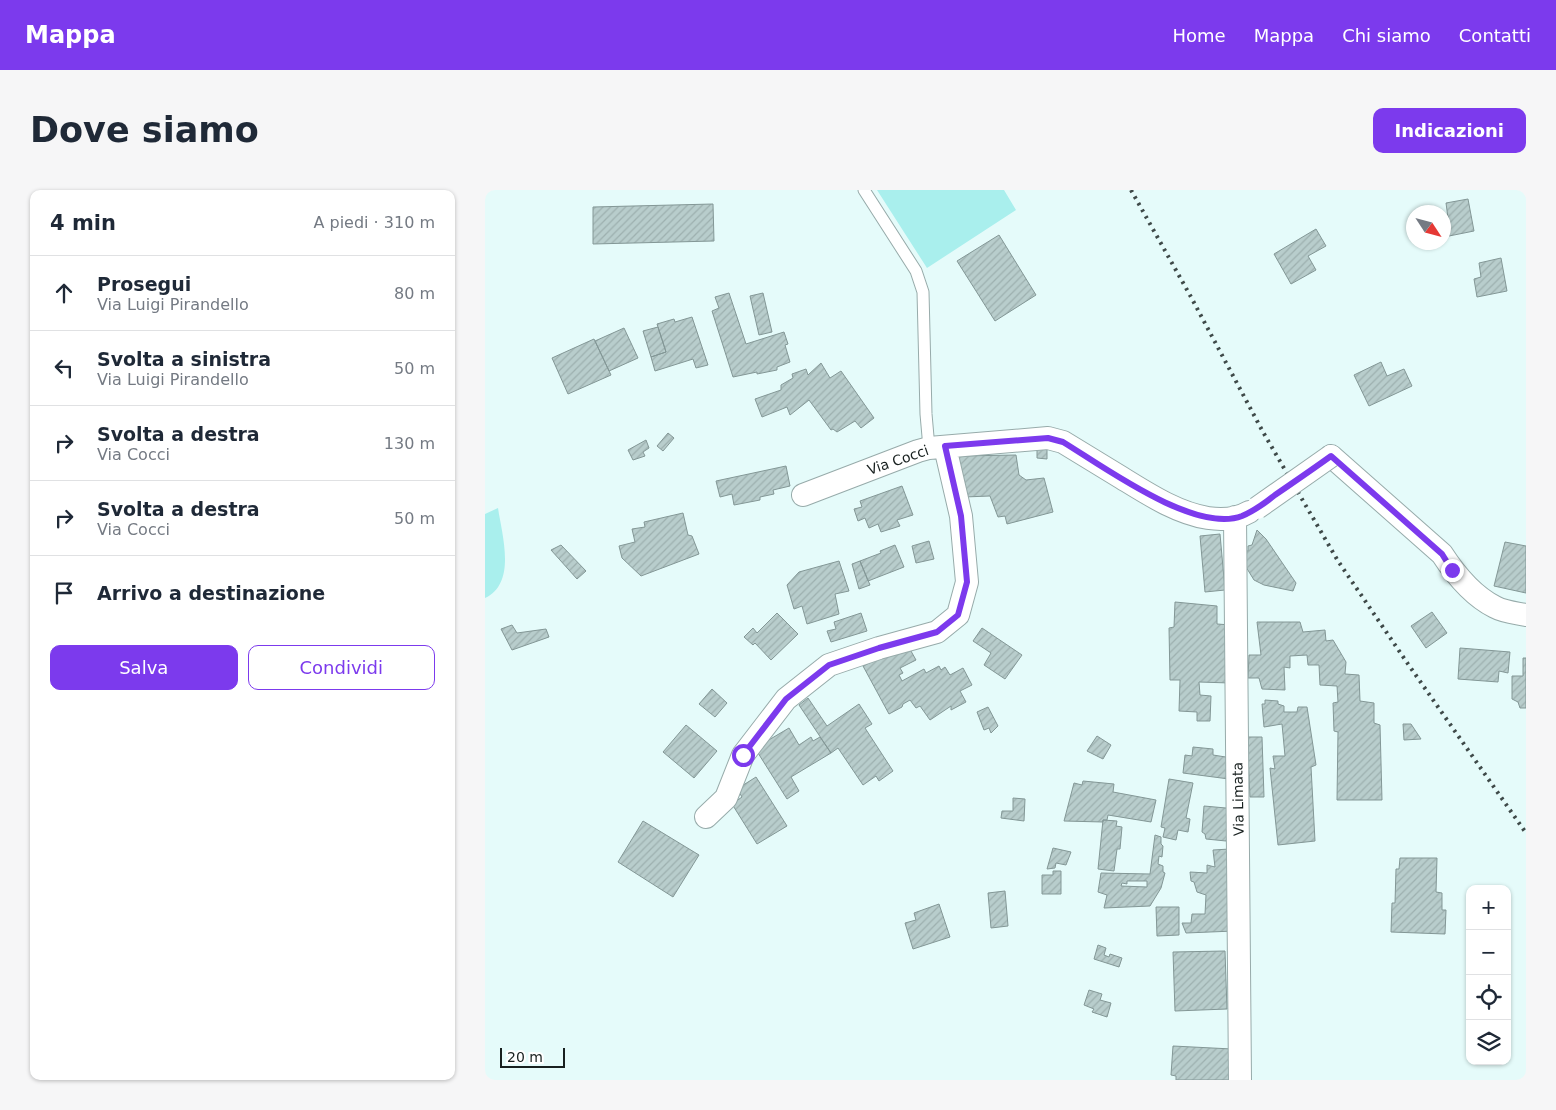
<!DOCTYPE html>
<html lang="it">
<meta charset="utf-8">
<style>
:root{--surface:#fff;--page:#f6f6f7;--text:#1f2937;--muted:#747a83;--line:#e0e1e3;--accent:#7c3aed}
body{margin:0;font-family:"DejaVu Sans",sans-serif;background:var(--page);color:var(--text)}
.controls{position:absolute;right:15px;bottom:15px;display:grid;overflow:hidden;border-radius:10px;box-shadow:0 1px 4px #0004}
.controls button{width:45px;height:45px;display:grid;place-items:center;padding:0;border:0;border-bottom:1px solid var(--line);background:var(--surface);color:var(--text);font:25px sans-serif}
.compass{position:absolute;left:921px;top:15px;width:45px;height:45px;border-radius:50%;background:var(--surface);box-shadow:0 1px 4px #0004;rotate:126deg}
.scale{position:absolute;left:15px;bottom:12px;width:65px;box-sizing:border-box;padding-left:5px;border:2px solid #18201f;border-top:0;font-size:14px;line-height:18px;white-space:nowrap;color:#18201f;-webkit-text-stroke:4px #fff;paint-order:stroke}
.stop{position:absolute;width:15px;height:15px;margin:-11px;border:4px solid #7c3aed;border-radius:50%;background:#fff}
.stop.end{background:#7c3aed;border-color:#fff;box-shadow:0 1px 5px #0008}
.list{margin:0;padding:0;list-style:none}
h2{display:flex;justify-content:space-between;align-items:center;height:65px;margin:0;padding:0 20px;font-size:21px}
h2 small{font-size:16px;font-weight:400;color:var(--muted)}
.list li{display:grid;grid-template-columns:32px 1fr auto;gap:15px;align-items:center;box-sizing:border-box;height:75px;padding:0 20px;border-top:1px solid var(--line)}
.list b{display:block;font-size:19px;white-space:nowrap}
.list p{margin:0;font-size:16px;white-space:nowrap;color:var(--muted)}
.list em{font-size:16px;font-style:normal;color:var(--muted)}
.actions{display:flex;gap:10px;padding:15px 20px}
.actions a{flex:1;padding:11px 0;border:1px solid var(--accent);border-radius:10px;text-align:center;font-size:18px;color:var(--accent)}
.actions .main{background:var(--accent);color:#fff}
.icon{flex:none;width:28px;height:28px;fill:none;stroke:currentColor;stroke-width:2;stroke-linecap:round;stroke-linejoin:round}
.map{position:relative;flex:none;width:1041px;height:890px;overflow:hidden;border-radius:10px}
header{display:flex;align-items:center;gap:30px;box-sizing:border-box;height:70px;padding:0 25px;background:var(--accent);color:#fff}
header strong{font-size:24px}
nav{display:flex;gap:28px;margin-inline-start:auto;font-size:18px}
.intro{display:flex;align-items:center;justify-content:space-between;box-sizing:border-box;height:120px;padding:0 30px}
h1{margin:0;font-size:35px}
.button{padding:12px 22px;border-radius:10px;background:var(--accent);color:#fff;font-size:18px;font-weight:700}
main{display:flex;gap:30px;padding:0 30px}
aside{flex:1;background:var(--surface);border-radius:10px;box-shadow:0 1px 4px #0004}
.map>svg:first-child{display:block}
.grass{fill:#a9efed}
.building{fill:url(#building-hatch);stroke:#839796;fill-rule:evenodd}
.lines{fill:none;stroke-linecap:round;stroke-linejoin:round}
.lane-casing{stroke:#97abaa;stroke-width:13}
.street-casing{stroke:#97abaa;stroke-width:24}
.lane{stroke:#fff;stroke-width:11}
.street{stroke:#fff;stroke-width:22}
.rail{stroke:#3e4948;stroke-width:4;stroke-dasharray:2.5 5;stroke-linecap:butt}
.street-bridge-casing{stroke:#97abaa;stroke-width:24;stroke-linecap:butt}
.street-bridge{stroke:#fff;stroke-width:22}
.route{stroke:#7c3aed;stroke-width:6}
.labels{text-anchor:middle;dominant-baseline:central;stroke-width:4;stroke-linejoin:round;paint-order:stroke}
.street-label{font-size:14px;fill:#18201f;stroke:#fff}
</style>
<header>
<strong>Mappa</strong>
<nav><a>Home</a><a>Mappa</a><a>Chi siamo</a><a>Contatti</a></nav>
</header>
<div class="intro"><h1>Dove siamo</h1><a class="button">Indicazioni</a></div>
<main>
<aside>
<h2>4 min<small>A piedi · 310 m</small></h2>
<ul class="list">
<li><svg class="icon" aria-label="ahead" viewBox="0 0 24 24"><path d="M12 20V5M6 11l6-6 6 6"/></svg><div><b>Prosegui</b><p>Via Luigi Pirandello</p></div><em>80 m</em></li>
<li><svg class="icon" aria-label="left" viewBox="0 0 24 24"><path d="M17 20v-9H6M10 6l-5 5 5 5"/></svg><div><b>Svolta a sinistra</b><p>Via Luigi Pirandello</p></div><em>50 m</em></li>
<li><svg class="icon" aria-label="right" viewBox="0 0 24 24"><path d="M7 20v-9h11M14 6l5 5-5 5"/></svg><div><b>Svolta a destra</b><p>Via Cocci</p></div><em>130 m</em></li>
<li><svg class="icon" aria-label="right" viewBox="0 0 24 24"><path d="M7 20v-9h11M14 6l5 5-5 5"/></svg><div><b>Svolta a destra</b><p>Via Cocci</p></div><em>50 m</em></li>
<li><svg class="icon" aria-label="arrive" viewBox="0 0 24 24"><path d="M6 21V4h12l-3 4 3 4H6"/></svg><div><b>Arrivo a destinazione</b></div></li>
</ul>
<div class="actions"><a class="main">Salva</a><a>Condividi</a></div>
</aside>
<div class="map">
<svg width="1041" height="890" viewBox="0 0 1041 890">
<defs>
<pattern id="building-hatch" width="6" height="6" patternUnits="userSpaceOnUse" patternTransform="scale(1.25)"><rect width="6" height="6" fill="#b8cdcc"/><path d="M-1 1l2-2M0 6l6-6M5 7l2-2" fill="none" stroke="#9db0af"/></pattern>
</defs>
<rect width="100%" height="100%" fill="#e5fbfa"/>
<path class="grass" d="M392 0H519L531 20 442 78Z
M13 318C17 345 32 393 0 408V324Z"/>
<path class="building" d="M983 9 989 41 959 47 958 29 963 28 961 13Z
M228 14 229 51 108 54V17Z
M831 39 841 56 823 66 831 80 806 94 789 64Z
M514 45 551 105 510 131 472 71Z
M1016 68 1022 101 992 107 989 89 996 87 994 73Z
M244 103 261 154 299 142 303 154 300 155 305 172 292 177V180L272 184V182L248 187 227 121 234 118 230 107Z
M278 103 287 142 274 145 265 106Z
M207 127 223 175 211 178 208 169 170 181 166 167 181 162 172 134 189 129 190 132Z
M173 137 181 162 166 167 158 141Z
M139 138 153 168 124 181 110 151Z
M109 149 126 185 83 204 67 168Z
M896 172 902 186 919 179 927 196 884 216 869 185Z
M336 173 345 188 356 181 389 228 376 238 370 231 352 242 348 239 346 240 324 210 305 225 302 217 277 227 270 209 296 200V195L308 188 307 184 321 179 323 185Z
M183 243 189 248 178 261 172 256Z
M161 250 164 258 158 262 160 266 148 270 143 260Z
M552 258H562V269L552 268Z
M531 265 534 285 541 290 559 288 568 322 522 334 520 326 513 327 505 306 479 307 473 266Z
M301 276 305 296 288 300 289 304 275 307V310L249 315 247 304 235 307 231 291Z
M417 296 428 325 412 330 415 336 396 342 393 334 384 338 380 328 373 331 369 319 377 317 375 311Z
M198 323 203 345 207 346 214 364 156 386 137 368 134 356 150 352 147 339 160 337 159 332Z
M772 340 781 349 811 393 808 401 779 395 769 390 761 377 760 361H763V356L767 355Z
M735 344 740 400 720 402 715 346Z
M444 351 449 369 431 373 427 356Z
M1020 352 1041 356V403L1009 396Z
M76 355 101 381 92 389 66 360Z
M410 355 419 377 383 391 375 371 396 363 395 361Z
M354 371 364 401 350 404 354 424 322 434 317 416 309 419 302 395 314 382Z
M375 371 385 395 374 399 367 374Z
M690 412 732 416V434L746 435 745 493 714 492 715 505 726 506 725 531H712V522L694 521 695 490H685L684 438 689 437Z
M947 422 962 443 941 458 926 436Z
M292 423 313 444 286 470 270 453 268 455 259 447 268 438 272 443Z
M376 423 382 441 346 452 342 441 351 439 349 432Z
M772 432H815L818 442 840 440 841 451 848 450 861 472 860 484 874 485 875 511 889 513V533L895 535 897 610H852L853 542 849 541 848 513 853 512 852 496 835 495 834 475H823L822 465 805 466V478L799 477 800 500 777 499 774 488H763L764 465H776Z
M27 435 32 443 61 439 64 447 27 460 16 439Z
M497 438 537 465 520 489 499 475 506 463 488 451Z
M422 454 431 470 415 478 418 483 414 485 417 491 439 479 441 483 454 476 456 480 460 477 465 485 478 478 487 495 475 501 481 512 466 520V516L445 530 435 516 431 518 425 510 418 514 417 517 404 524 378 476Z
M975 458 1025 462 1023 483 1014 481 1013 492 973 489Z
M1038 468H1041V518H1035L1033 512 1027 509V486H1038Z
M227 499 242 513 230 527 214 514Z
M323 508 342 536 374 514 387 534 380 538 408 581 394 591 391 586 378 595 353 558 346 563 314 515Z
M780 510 793 511V514L799 516V522H812L813 517H822L831 575 826 577 830 651 793 655 785 578 790 579 788 566H800L797 534 779 537 777 514H780Z
M503 517 513 536 506 543 504 538 499 540 492 522Z
M918 534H926L936 549 919 550Z
M201 535 232 561 209 588 178 562Z
M304 538 314 555 326 547 328 551 335 547 346 563 306 587 314 601 302 609 273 563 277 554Z
M612 546 626 555 618 569 602 561Z
M762 547H777L779 607H765Z
M708 557 728 559V565L747 568 744 589 698 583 700 565 707 566Z
M271 587 302 636 272 654 247 614 257 607 252 599Z
M684 589 708 593 701 628 705 629 703 642 693 640 691 650 678 647 680 638 676 637Z
M598 591 629 594 628 602 671 610 666 632 623 625 622 630H618V632L579 631 589 593 597 595Z
M528 608 540 609 539 631 516 628 517 621H528Z
M719 616 752 619 744 639 741 651 721 649 720 644 717 642Z
M618 630 632 631 631 636 637 637 635 659H632L629 681 613 679Z
M158 631 214 665 188 707 133 672Z
M670 645 676 647V654L678 656 677 667 674 666 673 674 678 676V682L680 683 676 698 665 716 619 718 622 705 613 702 616 683 665 684ZM642 691H662V697L636 696 637 693 642 694Z
M568 658 586 662 581 675 571 673 570 678 562 679Z
M745 659 749 741 701 743 697 733H706L707 724H720L721 705 712 702 709 692 706 691 705 682 722 683V675L730 677 728 660Z
M915 668H952L951 702 957 703V720H961L960 744 906 742 907 713H910L911 679H914Z
M568 681H576V704H557V685H568Z
M520 701 523 736 506 738 503 703Z
M454 714 465 747 428 759 420 733 431 730 429 723Z
M671 717H694V745L672 746Z
M613 755 621 758 619 765 624 767 625 764 637 768 634 777 609 769Z
M740 761 742 819 690 821 688 762Z
M604 800 617 804 615 810 626 813 622 827 607 822 609 819 599 815Z
M688 856 747 859 745 890H691V886L686 885Z"/>
<g class="lines">
<defs>
<path id="lane" d="M379 0 431 81 438 102 441 224 444 258"/>
<path id="street" d="M846 266 957 364C970 384 988 406 1010 417 1019 422 1031 423 1041 425
M318 305 433 261 444 258 563 248 578 252C598 264 617 276 637 288 663 304 692 323 723 328 737 330 752 329 764 322
M750 327 755 890
M221 627 241 608 258 565 301 509 344 475 394 458 452 442 473 425 482 392 476 326 460 257"/>
</defs>
<use href="#lane" class="lane-casing"/>
<use href="#street" class="street-casing"/>
<use href="#lane" class="lane"/>
<use href="#street" class="street"/>
<path class="rail" d="M646 0 706 107 778 242 853 371 923 474 1041 643"/>
<defs>
<path id="street-bridge" d="M772 318 846 266"/>
</defs>
<use href="#street-bridge" class="street-bridge-casing"/>
<use href="#street-bridge" class="street-bridge"/>
</g>
<g class="lines">
<path class="route" d="M258 565 301 509 344 475 394 458 452 442 473 425 482 392 476 326 460 256 563 248 578 252C619 277 710 344 757 326 769 321 780 313 790 305 809 292 828 279 846 266L957 364 967 380"/>
</g>
<g class="labels">
<g class="street-label">
<text transform="translate(413 270) rotate(-19)">Via Cocci</text>
<text transform="translate(753 609) rotate(-91)">Via Limata</text>
</g>
</g>
</svg>
<div class="controls">
<button>+</button>
<button>−</button>
<button><svg class="icon" aria-label="locate" viewBox="0 0 24 24"><circle cx="12" cy="12" r="6"/><path d="M12 2v4M12 18v4M2 12h4M18 12h4"/></svg></button>
<button><svg class="icon" aria-label="layers" viewBox="0 0 24 24"><path d="M12 4l9 5-9 5-9-5zM3 14l9 5 9-5"/></svg></button>
</div>
<svg class="compass" viewBox="-18 -18 36 36"><path d="M0-13l5 13h-10z" fill="#e53935"/><path d="M0 13l5-13h-10z" fill="#747a83"/></svg>
<div class="scale">20 m</div>
<div class="stop" style="left:258px;top:565px"></div>
<div class="stop end" style="left:967px;top:380px"></div>
</div>
</main>
